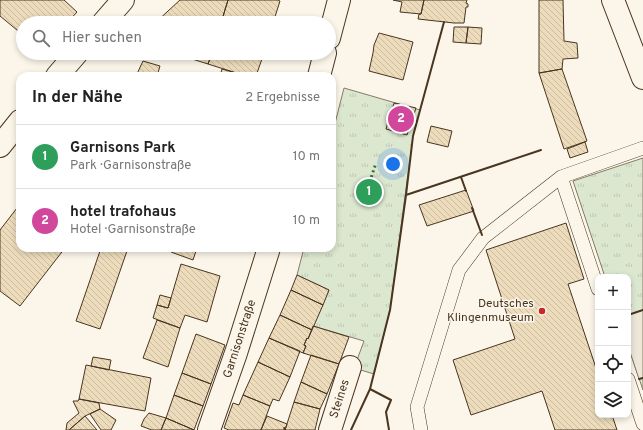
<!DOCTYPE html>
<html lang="de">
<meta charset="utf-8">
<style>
:root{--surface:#fff;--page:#f6f6f6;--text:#222;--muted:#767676;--line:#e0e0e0;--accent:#2563eb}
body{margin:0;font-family:Overpass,sans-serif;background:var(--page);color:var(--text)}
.controls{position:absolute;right:12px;bottom:12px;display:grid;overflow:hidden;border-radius:8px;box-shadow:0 2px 6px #0003}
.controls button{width:36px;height:36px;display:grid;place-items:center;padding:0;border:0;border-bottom:1px solid var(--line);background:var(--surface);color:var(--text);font:20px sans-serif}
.you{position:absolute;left:393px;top:164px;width:14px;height:14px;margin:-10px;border:3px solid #fff;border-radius:50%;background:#1a73e8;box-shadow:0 0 0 6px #1a73e833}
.badge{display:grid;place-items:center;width:26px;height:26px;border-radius:50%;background:var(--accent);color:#fff;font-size:13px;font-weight:700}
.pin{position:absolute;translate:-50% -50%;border:2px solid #fff;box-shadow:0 1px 4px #0006}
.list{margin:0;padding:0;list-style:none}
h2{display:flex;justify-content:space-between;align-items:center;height:52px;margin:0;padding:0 16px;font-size:17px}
h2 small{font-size:13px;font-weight:400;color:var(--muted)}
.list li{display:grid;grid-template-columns:26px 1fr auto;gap:12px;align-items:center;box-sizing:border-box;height:64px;padding:0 16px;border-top:1px solid var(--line)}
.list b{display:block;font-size:15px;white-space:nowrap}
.list p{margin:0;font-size:13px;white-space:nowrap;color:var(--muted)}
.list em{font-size:13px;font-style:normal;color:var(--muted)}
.icon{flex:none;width:22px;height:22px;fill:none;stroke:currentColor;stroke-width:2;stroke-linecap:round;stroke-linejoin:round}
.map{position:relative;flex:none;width:643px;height:430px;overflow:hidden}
.search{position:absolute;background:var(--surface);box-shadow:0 2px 6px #0003;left:16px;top:16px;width:320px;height:44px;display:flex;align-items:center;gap:10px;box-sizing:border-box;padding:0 14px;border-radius:22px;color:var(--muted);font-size:15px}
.panel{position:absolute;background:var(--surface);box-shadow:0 2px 6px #0003;left:16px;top:72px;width:320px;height:180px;border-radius:12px}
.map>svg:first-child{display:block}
.park{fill:url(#park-tufts);stroke:#887966}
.parking{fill:#ede7d9;stroke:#887966}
.building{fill:url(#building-back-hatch);stroke:#4a3520}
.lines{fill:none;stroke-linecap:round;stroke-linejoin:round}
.service-casing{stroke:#4a3520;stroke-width:14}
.minor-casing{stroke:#4a3520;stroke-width:24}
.service{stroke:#fbf6e9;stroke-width:13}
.minor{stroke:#fbf6e9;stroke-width:22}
.hedge{stroke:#436837;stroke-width:3;stroke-dasharray:2 3;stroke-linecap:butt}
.wall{stroke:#4a3520;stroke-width:2}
.poi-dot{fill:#c62828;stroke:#fbf6e9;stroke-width:1.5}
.labels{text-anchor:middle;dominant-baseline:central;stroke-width:3;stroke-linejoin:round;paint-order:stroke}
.poi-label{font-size:12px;fill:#4a3520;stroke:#fbf6e9;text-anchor:end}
.street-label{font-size:12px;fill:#4a3520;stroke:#fbf6e9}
</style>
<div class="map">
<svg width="643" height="430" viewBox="0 0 643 430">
<defs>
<pattern id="park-tufts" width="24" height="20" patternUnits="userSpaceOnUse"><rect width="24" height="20" fill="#dce7d0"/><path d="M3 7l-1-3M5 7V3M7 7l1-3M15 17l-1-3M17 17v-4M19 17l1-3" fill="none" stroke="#bec7b2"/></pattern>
<pattern id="building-back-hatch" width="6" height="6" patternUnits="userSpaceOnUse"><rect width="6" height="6" fill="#ecdcbc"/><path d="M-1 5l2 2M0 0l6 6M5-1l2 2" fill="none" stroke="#ccbda1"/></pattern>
</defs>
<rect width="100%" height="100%" fill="#fbf6e9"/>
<path class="park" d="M344 88 420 110 413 136 390 310 374 374 354 368 364 341 313 326 329 290 297 275 304 248H332V135Z
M643 158V390L628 346V277H605L573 181Z"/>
<path class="parking" d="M643 310V378L639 379 628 346V315Z"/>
<path class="building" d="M0 0H64L77 12 67 23H23V35L0 16Z
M180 0H228L221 23H155Z
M228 0H278L280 1 273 23H221Z
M393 0H424L421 14 400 12 402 2Z
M424 0H467L466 3 468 4V7H466L464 23H454L418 19 419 14H421Z
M539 0H563L564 41 577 43 578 58 563 59 562 69 539 73Z
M454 27H468L466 43 453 42Z
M468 27 482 28 481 44 466 43Z
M379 33 413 42 403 80 369 71 373 53 374 45Z
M173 53H212L208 64Z
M212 53H264L256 76H246L208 64Z
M143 61 160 66 157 76H136Z
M222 69 246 76H220Z
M562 69 587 141 564 149 539 73Z
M394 103 416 108 407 135 386 129Z
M431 126 452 131 448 147 427 142Z
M585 142 588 152 570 158 567 149Z
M466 190 474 211 427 226 419 205Z
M17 208 20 209V248H65L20 306 0 291V230Z
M566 223 584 279 568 284 598 374V415H612L617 430H555L542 391 471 415 453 360 515 339 486 250Z
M101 248H128L100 329 76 321Z
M172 248H197L193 260 171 252Z
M181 264 220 276 207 322 185 315 180 328 153 318 157 305 168 308Z
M297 275 329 290 323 305 291 290Z
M291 290 323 305 312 330 280 315Z
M160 295 171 298 168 308 157 305Z
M280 315 312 330 308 339 307 338 304 345 306 346 303 353 269 338Z
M157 320 180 328 168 367 143 358Z
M313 326 349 337 339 364 303 353 306 346 304 345 307 338 308 339Z
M196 334 225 345 211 384 182 373Z
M269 338 300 351 290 377 258 362Z
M311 355 339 364 327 394 301 382Z
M93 357 111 360 109 370 91 366Z
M258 362 290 377 279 401 273 399 270 406 243 395Z
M86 365 151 378 145 411 79 399Z
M182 373 211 384 203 406 174 395Z
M301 382 327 394 320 409 294 402Z
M174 395 203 406 194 430 166 418Z
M243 395 270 406 261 430H229L224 428 233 403 239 405Z
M79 399 99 403 100 409 85 416 69 430H66L67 423 79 413 73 401H78Z
M294 402 320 409 315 430H285Z
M100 409 116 420 111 430H101L90 414Z
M149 413 166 418 161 430H152L141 426 144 419Z
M85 416 97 430H69Z
M267 416 287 424 285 430 284 427V430H261Z
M166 418 194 430H161Z"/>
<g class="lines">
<defs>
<path id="service" d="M561 177 598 289
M628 379 643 424
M421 430 417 407 459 270 483 238 561 177 643 148"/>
<path id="minor" d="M613 0 643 78
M103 23 123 0
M329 38 339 0
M57 76 77 53
M319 76 325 53
M0 146 20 121
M209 430 236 353 269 248
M330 430 350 367"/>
</defs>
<use href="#service" class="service-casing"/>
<use href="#minor" class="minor-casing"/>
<use href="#service" class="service"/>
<use href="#minor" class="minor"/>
<path class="hedge" d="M365 196 376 163"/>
<path class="wall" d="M461 177 466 191
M406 195 541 150
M472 208 482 235
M628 315 643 310
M639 379 643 378
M370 389 391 400 386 412 389 430
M351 430 370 389 390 310 406 195 413 136 444 22"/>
</g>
<circle class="poi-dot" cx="542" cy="311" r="4"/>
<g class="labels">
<g class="poi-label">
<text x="534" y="304">Deutsches<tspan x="534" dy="14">Klingenmuseum</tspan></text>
</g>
<g class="street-label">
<text transform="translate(240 339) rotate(-72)">Garnisonstraße</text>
<text transform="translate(340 399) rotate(-72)">Steines</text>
</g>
</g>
</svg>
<div class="controls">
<button>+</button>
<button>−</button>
<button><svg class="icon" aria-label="locate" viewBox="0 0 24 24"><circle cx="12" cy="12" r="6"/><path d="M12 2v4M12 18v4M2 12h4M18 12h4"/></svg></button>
<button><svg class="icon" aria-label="layers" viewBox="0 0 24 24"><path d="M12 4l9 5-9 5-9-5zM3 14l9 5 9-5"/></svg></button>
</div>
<div class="you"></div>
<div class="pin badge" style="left:369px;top:192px;background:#2e9e5b">1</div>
<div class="pin badge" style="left:401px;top:119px;background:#d1479c">2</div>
<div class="search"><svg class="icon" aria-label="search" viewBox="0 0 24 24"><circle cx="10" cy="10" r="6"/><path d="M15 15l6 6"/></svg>Hier suchen</div>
<section class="panel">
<h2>In der Nähe<small>2 Ergebnisse</small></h2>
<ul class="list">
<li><span class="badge" style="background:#2e9e5b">1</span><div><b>Garnisons Park</b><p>Park · Garnisonstraße</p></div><em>10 m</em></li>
<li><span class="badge" style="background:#d1479c">2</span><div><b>hotel trafohaus</b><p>Hotel · Garnisonstraße</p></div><em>10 m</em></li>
</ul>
</section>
</div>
